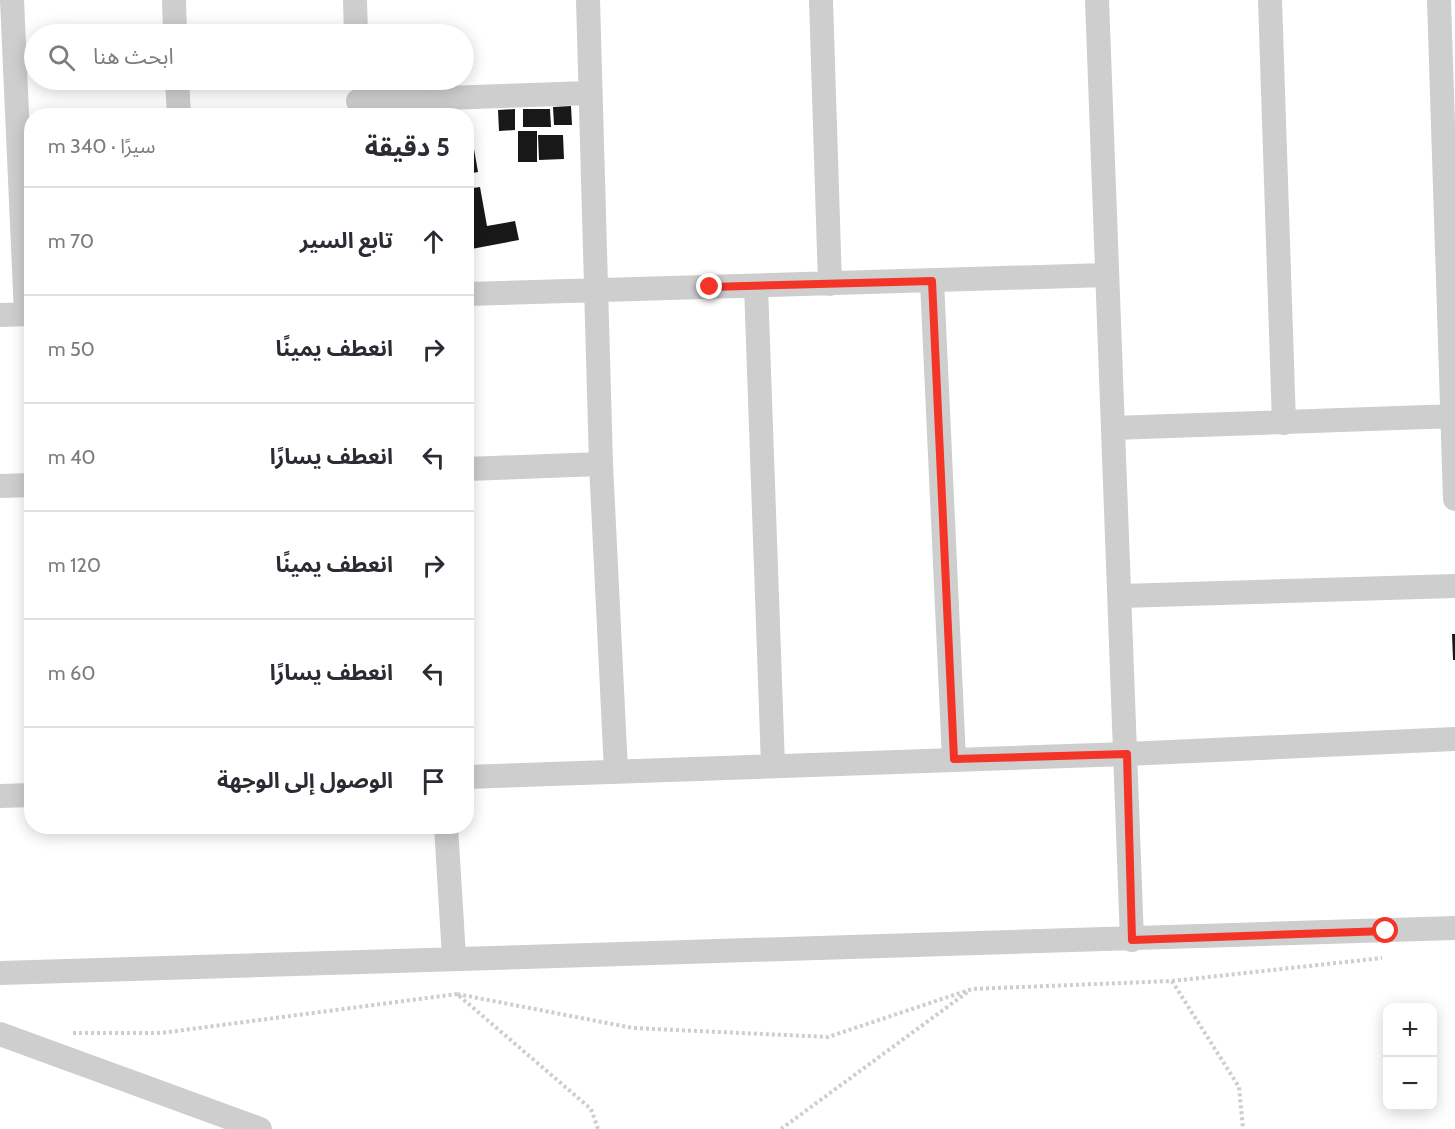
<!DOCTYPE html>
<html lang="ar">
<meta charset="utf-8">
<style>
:root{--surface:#fff;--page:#f7f7f7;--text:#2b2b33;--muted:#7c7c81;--line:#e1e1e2}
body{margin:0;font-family:Cabin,"Noto Sans Arabic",sans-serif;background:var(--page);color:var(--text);direction:rtl}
.controls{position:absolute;right:18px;bottom:18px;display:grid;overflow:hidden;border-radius:12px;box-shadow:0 3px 15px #0003}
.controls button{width:54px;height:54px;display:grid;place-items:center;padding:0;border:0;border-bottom:2px solid var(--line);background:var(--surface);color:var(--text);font:30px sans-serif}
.stop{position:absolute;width:18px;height:18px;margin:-14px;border:4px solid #f43426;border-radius:50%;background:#fff}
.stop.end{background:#f43426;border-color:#fff;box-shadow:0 2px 6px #0008}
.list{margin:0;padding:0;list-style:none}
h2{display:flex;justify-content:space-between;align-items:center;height:78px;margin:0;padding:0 24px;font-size:26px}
h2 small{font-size:20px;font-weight:400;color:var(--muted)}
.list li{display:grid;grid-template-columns:39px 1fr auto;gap:18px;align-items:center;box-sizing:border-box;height:108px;padding:0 24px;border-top:2px solid var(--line)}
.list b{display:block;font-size:22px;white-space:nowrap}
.list em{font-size:20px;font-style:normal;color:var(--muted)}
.icon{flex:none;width:33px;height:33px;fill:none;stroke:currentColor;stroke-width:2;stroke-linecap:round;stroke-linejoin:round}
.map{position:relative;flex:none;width:1455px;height:1129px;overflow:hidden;direction:ltr}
.search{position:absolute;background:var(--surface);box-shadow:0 3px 15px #0003;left:24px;top:24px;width:450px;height:66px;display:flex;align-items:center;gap:15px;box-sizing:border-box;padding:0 21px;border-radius:33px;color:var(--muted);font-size:22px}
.panel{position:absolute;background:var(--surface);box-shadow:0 3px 15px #0003;left:24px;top:108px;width:450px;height:726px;border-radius:24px;direction:rtl}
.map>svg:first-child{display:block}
.building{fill:#181818}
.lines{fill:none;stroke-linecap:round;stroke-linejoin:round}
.path{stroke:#cecece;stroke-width:4;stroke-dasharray:3 3;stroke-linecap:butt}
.minor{stroke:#cecece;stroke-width:24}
.route{stroke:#f43426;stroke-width:8}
</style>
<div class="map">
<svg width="1455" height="1129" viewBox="0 0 1455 1129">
<rect width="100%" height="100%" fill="#fff"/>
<path class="building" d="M571 106 572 125H554L553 107Z
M515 109V130L499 131 498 110Z
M523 109H550L551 127H523Z
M470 126 478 172 466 174V127Z
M518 131H537V162H518Z
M538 135H563L564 159 539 160Z
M480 187 487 226 515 221 519 240 466 250V189Z
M1452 634H1455V660H1453Z"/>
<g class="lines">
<path class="path" d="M1172 981 1382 958
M73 1033H161L457 994
M598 1129 591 1109 457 994 633 1028 828 1037 972 989 1172 981 1239 1087 1243 1129
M781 1129 969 991"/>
<path class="minor" d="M12 0 26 314
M174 0 175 34
M355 0 356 34
M588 0 601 464 616 771
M821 0 830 284
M1097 0C1107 313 1123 626 1132 940
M1270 0 1284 423
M1439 0 1455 499
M177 80 179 116
M358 101 590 93
M932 281 954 759
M756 286 773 766
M466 294 1106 275
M0 315 32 314
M1113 428 1455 416
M466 469 601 464
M0 486 32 485
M1121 596 1455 586
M466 777 1127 754 1455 739
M0 796 32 795
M446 826 454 957
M0 973C485 956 970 946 1455 928
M0 1034 260 1129"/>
</g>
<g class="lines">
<path class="route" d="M710 287 932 281 954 759 1127 754 1132 940 1386 931"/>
</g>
</svg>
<div class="controls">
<button>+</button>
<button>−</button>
</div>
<div class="stop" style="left:1386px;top:931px"></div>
<div class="stop end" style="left:710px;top:287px"></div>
<div class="search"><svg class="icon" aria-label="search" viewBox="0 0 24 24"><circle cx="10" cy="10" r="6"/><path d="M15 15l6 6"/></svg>ابحث هنا</div>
<section class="panel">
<h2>5 دقيقة<small>سيرًا · 340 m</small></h2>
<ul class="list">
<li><svg class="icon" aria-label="ahead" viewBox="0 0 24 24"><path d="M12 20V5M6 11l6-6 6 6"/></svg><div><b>تابع السير</b></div><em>70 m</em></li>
<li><svg class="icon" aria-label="right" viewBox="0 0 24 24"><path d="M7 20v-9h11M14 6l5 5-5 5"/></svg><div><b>انعطف يمينًا</b></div><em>50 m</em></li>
<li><svg class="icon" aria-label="left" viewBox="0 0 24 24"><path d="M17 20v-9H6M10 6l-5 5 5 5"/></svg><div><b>انعطف يسارًا</b></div><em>40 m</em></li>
<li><svg class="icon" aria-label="right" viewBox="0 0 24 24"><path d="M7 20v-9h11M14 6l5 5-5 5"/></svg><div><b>انعطف يمينًا</b></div><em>120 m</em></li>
<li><svg class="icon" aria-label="left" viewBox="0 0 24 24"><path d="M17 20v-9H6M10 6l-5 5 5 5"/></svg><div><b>انعطف يسارًا</b></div><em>60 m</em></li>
<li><svg class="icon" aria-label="arrive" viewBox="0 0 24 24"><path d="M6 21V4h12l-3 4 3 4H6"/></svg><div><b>الوصول إلى الوجهة</b></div></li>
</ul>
</section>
</div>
